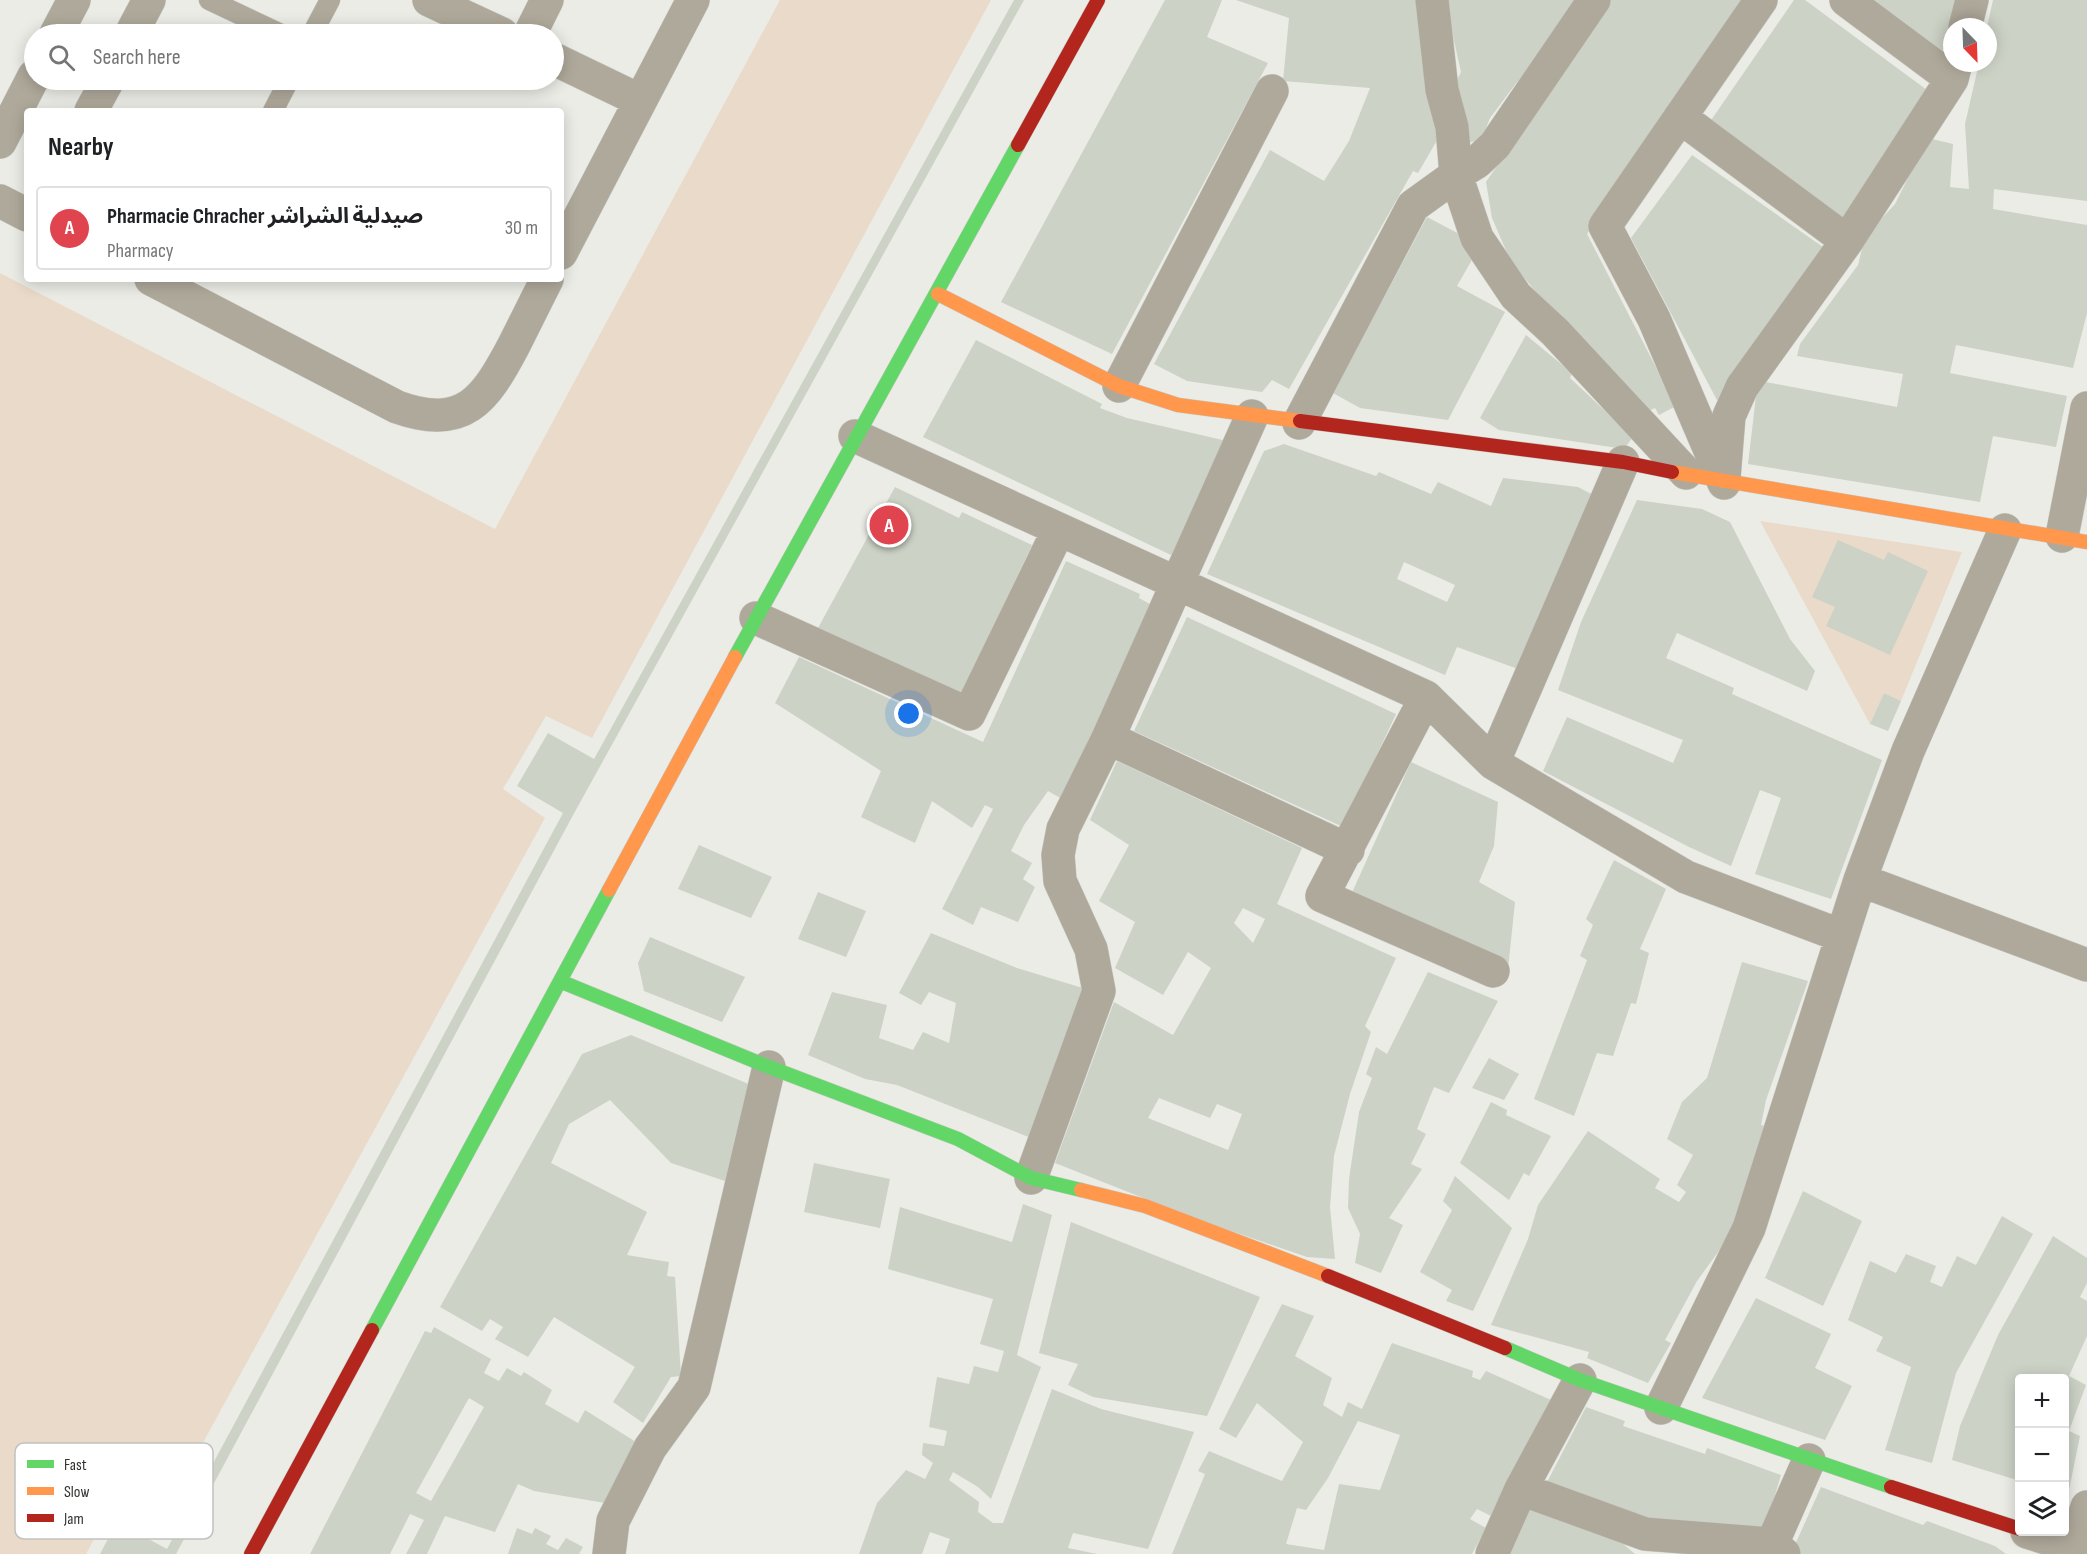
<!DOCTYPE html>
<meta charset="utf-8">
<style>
:root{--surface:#fff;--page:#f2f2f2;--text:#202124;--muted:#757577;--line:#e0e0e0;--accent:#b45309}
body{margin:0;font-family:"Sofia Sans Condensed","Noto Sans Arabic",sans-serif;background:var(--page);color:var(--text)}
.controls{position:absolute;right:18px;bottom:18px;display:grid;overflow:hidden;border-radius:6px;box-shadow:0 3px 15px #0003}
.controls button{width:54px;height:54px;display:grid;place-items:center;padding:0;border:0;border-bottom:2px solid var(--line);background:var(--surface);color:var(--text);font:30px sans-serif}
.compass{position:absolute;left:1943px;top:18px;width:54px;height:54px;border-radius:50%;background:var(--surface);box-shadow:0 3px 15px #0003;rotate:157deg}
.you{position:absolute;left:909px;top:714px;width:21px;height:21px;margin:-15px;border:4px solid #fff;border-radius:50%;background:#1a73e8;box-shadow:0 0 0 9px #1a73e833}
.badge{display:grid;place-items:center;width:39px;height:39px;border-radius:50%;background:var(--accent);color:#fff;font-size:20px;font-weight:700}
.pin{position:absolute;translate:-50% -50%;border:3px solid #fff;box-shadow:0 2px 6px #0006}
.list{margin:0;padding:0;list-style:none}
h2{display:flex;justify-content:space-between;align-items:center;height:78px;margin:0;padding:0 24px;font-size:26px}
h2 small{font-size:20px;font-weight:400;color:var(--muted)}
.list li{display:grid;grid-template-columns:39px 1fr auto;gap:18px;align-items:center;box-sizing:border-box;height:84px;margin:0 12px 12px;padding:0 12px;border:2px solid var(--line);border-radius:6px}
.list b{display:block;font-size:22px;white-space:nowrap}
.list p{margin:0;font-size:20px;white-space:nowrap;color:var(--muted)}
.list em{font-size:20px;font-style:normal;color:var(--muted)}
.icon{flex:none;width:33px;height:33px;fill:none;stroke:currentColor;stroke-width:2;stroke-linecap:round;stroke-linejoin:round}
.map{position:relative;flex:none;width:2087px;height:1554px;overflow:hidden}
.search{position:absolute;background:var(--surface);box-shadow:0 3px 15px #0003;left:24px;top:24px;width:540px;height:66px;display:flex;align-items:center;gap:15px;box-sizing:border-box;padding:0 21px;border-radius:33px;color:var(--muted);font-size:22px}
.panel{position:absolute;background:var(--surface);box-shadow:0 3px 15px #0003;left:24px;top:108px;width:540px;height:174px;border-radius:6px}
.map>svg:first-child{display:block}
.green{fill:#eadaca}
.building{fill:#ccd2c6;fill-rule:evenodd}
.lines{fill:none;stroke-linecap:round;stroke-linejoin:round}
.lane-casing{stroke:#c9cac6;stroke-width:21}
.street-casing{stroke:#c9cac6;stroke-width:34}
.fast-casing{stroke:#c9cac6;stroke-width:15}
.slow-casing{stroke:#c9cac6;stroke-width:15}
.jam-casing{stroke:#c9cac6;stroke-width:15}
.lane{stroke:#afa99b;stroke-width:20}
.street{stroke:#afa99b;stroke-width:33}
.fast{stroke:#63d668;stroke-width:14}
.slow{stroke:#ff974d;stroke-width:14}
.jam{stroke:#b3261e;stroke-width:14}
.key{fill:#fff;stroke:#c1c1c0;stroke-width:1.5}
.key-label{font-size:16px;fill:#31312e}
</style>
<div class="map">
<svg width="2087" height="1554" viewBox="0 0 2087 1554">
<rect width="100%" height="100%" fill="#ebece6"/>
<path class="green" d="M780 0H991L592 738 546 716 503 789 545 818 159 1523 112 1506 86 1554H0V273L495 529Z
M1760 521 1962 552 1901 701 1884 693 1870 724Z"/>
<path class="building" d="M1014 0H1024L572 817 176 1554H100L117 1522 167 1549 563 813 517 786 548 733 594 759Z
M1165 0H1222L1207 37 1268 63 1112 354 1001 302Z
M1236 0H1420L1443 130 1418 173 1413 171 1289 389 1272 380 1262 392 1187 381 1154 364 1270 150 1324 181 1349 141 1370 88 1283 81 1289 18Z
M1445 0H1579L1536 63 1517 82 1490 118 1481 141 1469 142 1454 86 1461 72Z
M1610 0H1744L1719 44 1587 234 1676 406 1659 415 1655 408 1639 415 1511 262 1492 218 1486 182Z
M1794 0H1805L1927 90 1841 221 1707 126Z
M1873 0H1956L1942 53Z
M1993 0H2087V201L1994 189 1993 209 2087 225V313L2073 368 1956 345 1950 373 2067 396 2056 447 1993 436 1980 502 1748 464 1756 396 1766 382 1897 407 1903 374 1797 356 1800 344 1858 265 1863 245 1871 230 1895 204 1928 138 1953 144 1950 187 1969 189 1965 124 1979 63H1988L1987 27Z
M1692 155 1823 247 1718 402 1631 238Z
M1427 217 1463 236 1477 251 1457 286 1505 312 1448 420 1360 408 1333 393Z
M1526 335 1572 373 1570 378 1633 437 1624 449 1499 430 1480 418Z
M976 340 1102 404 1100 408 1127 418 1227 441 1173 556 923 437Z
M1284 444 1376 476 1379 472 1431 494 1438 482 1491 506 1503 478 1578 487 1599 498 1518 669 1457 647 1445 675 1207 574 1264 451ZM1404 562 1455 585 1447 602 1397 579Z
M895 487 959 518 962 512 1032 545 961 695 818 628Z
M1637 500 1702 509 1730 522 1790 639 1815 671 1807 691 1677 633 1666 658 1734 688 1732 694 1882 760 1831 899 1755 874 1781 798 1760 790 1731 866 1689 847 1543 771 1567 717 1673 763 1683 740 1558 690 1581 622Z
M1838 540 1884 560 1888 552 1928 571 1890 655 1826 626 1835 607 1812 597Z
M1066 561 1140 594 1139 598 1150 604 1129 664 1062 799 1048 791 1024 825 1011 851 1032 863 1023 879 1035 887 1018 922 981 907 973 925 942 909 993 809 985 805 972 828 932 801 915 843 861 817 881 771 775 703 799 657 983 742Z
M1187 617 1396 714 1343 827 1134 731Z
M1884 693 1901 701 1888 731 1870 724Z
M1117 761 1302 848 1277 904 1396 958 1365 1026 1371 1032 1350 1094 1334 1156 1330 1207 1335 1259 1307 1257 1199 1220 1055 1163 1114 1002 1173 1035 1211 968 1188 952 1163 995 1115 968 1135 922 1099 901 1129 845 1090 820ZM1243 908 1265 919 1253 943 1234 923ZM1159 1098 1210 1118 1217 1104 1242 1114 1228 1150 1148 1118Z
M1411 762 1498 802 1494 846 1479 882 1515 902 1508 969 1350 897Z
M699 845 772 877 751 918 678 889Z
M1614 860 1666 889 1640 949 1649 953 1636 1004 1631 1003 1613 1056 1597 1053 1574 1116 1534 1099 1587 960 1580 956 1593 925 1586 919Z
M818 892 866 911 846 957 798 939Z
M931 933 1017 968 1086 989 1031 1138 897 1085 865 1079 808 1055 832 992 887 1005 879 1038 913 1050 923 1032 949 1043 956 1003 929 992 921 1005 899 993Z
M650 937 745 977 722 1022 644 991 638 963Z
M1742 962 1808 981 1766 1100 1761 1125 1765 1126 1737 1226 1697 1281 1665 1340 1671 1343 1648 1383 1587 1358 1589 1352 1491 1325 1528 1239 1538 1205 1588 1131 1660 1179 1655 1188 1679 1202 1686 1192 1677 1185 1693 1155 1667 1139 1682 1102 1707 1078Z
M1428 972 1498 1001 1449 1093 1434 1087 1417 1129 1426 1134 1411 1164 1422 1169 1389 1218 1403 1225 1381 1273 1355 1263 1360 1234 1348 1208 1349 1179 1359 1112 1372 1078 1366 1074 1376 1047 1387 1054Z
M631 1035 751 1085 725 1181 671 1163 610 1100 569 1124 551 1163 647 1212 627 1255 669 1262 667 1276 675 1277 681 1376 671 1377 643 1423 613 1402 635 1367 554 1317 528 1357 495 1339 503 1327 490 1319 482 1331 440 1307 582 1054Z
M1489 1058 1519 1074 1504 1100 1472 1088Z
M1491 1102 1507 1110 1506 1115 1551 1136 1529 1176 1524 1173 1509 1200 1460 1163Z
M814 1163 890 1179 880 1228 804 1212Z
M1455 1176 1512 1228 1473 1311 1446 1301 1452 1290 1420 1272 1452 1210 1443 1201Z
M1803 1191 1862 1221 1823 1306 1765 1278Z
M1023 1204 1052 1215 1017 1355 1041 1367 991 1499 978 1487 953 1472 949 1480 979 1502 978 1512 993 1523H1003L1052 1389 1101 1409 1194 1432 1148 1549 1073 1533 1068 1548 1097 1554H945L950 1539 930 1532 922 1554H859L877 1503 906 1470 925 1479 933 1463 922 1455 923 1443 944 1446 947 1431 929 1427 937 1377 969 1384 974 1366 998 1372 1004 1351 980 1344 993 1299 888 1269 900 1207 1012 1242Z
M2002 1216 2033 1234 1956 1373 1932 1463 1885 1450 1911 1367 1876 1351 1883 1337 1848 1320 1870 1261 1896 1273 1906 1254 1936 1266 1930 1282 1942 1287 1957 1256 1976 1265Z
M1071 1222 1260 1297 1207 1416 1093 1397 1068 1385 1078 1364 1039 1353Z
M2053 1236 2087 1258V1283L2080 1297 2087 1301V1336L2069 1376 2086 1385 2069 1431 2080 1436 2068 1495 2064 1494V1378H2020V1481L1952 1460 1960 1426 1998 1335Z
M1756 1298 1831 1334 1815 1368 1852 1386 1825 1440 1702 1398Z
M1282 1304 1314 1316 1295 1356 1332 1378 1323 1405 1342 1417 1348 1402 1362 1409 1392 1343 1473 1371 1472 1377 1480 1380 1486 1371 1558 1403 1493 1517 1477 1509 1470 1519 1486 1528 1472 1554H1172L1205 1474 1198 1471 1209 1451 1282 1481 1303 1442 1257 1403 1236 1438 1219 1429ZM1358 1421 1400 1435 1380 1490 1339 1484 1324 1550 1286 1544 1297 1508 1306 1510 1328 1478Z
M434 1327 491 1359 484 1373 499 1381 507 1368 521 1376 524 1372 552 1390 545 1404 578 1423 585 1410 636 1442 605 1503 534 1491 518 1484 495 1532 445 1516 427 1554H406L424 1520 410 1514 390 1554H310L425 1331 431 1333ZM469 1398 484 1407 431 1501 416 1493Z
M1586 1407 1625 1421 1623 1426 1705 1454 1707 1448 1781 1475 1764 1532 1660 1527 1545 1486Z
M1821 1487 1923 1525 1927 1521 1995 1546 2006 1554H1802L1794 1547Z
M1533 1503 1609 1532 1635 1554H1510Z
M517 1528 532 1534 535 1528 551 1536 546 1544 558 1550 566 1538 583 1547 579 1554H508Z"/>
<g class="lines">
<defs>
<path id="lane" d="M209 0 281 34
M312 34 330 0
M273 111 289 80"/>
<path id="street" d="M429 0 502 34
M1594 0 1495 145 1477 162 1456 175 1477 238 1516 296 1555 332 1686 473
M1846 0 1952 79
M1965 27 1972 0
M56 34 74 0
M131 34 149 0
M530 34 547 0
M554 59 639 100
M91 111 108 80
M1680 117 1847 241
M0 142 34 76
M0 201 27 215
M561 253 693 0
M151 279 397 407C464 431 485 400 514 345 525 323 536 301 547 279
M1119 386 1272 91
M1299 423 1413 206 1456 175 1452 127 1442 90 1432 0
M855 436 1426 697 1493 763 1686 877 1842 936
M1724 478 1729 416 1742 387 1847 241 1952 79 1956 63
M1724 483 1654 319 1605 226 1761 0
M2062 536 2087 408
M756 618 969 714 1058 531
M1426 697 1322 896 1493 971
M1108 738 1348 850
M1493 763 1623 462
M1860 880 2087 965
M1031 1178 1099 991 1091 949 1060 881 1058 855 1063 829 1108 738 1252 416
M1661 1408 1749 1228 1860 880 1908 751 2005 530
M1521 1489 1645 1534 1772 1544 1784 1554
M2027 1532 2074 1547 2086 1554
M1772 1544 1809 1460
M2074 1547 2087 1507
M609 1554 613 1521 650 1448 694 1387 769 1067
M1492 1554 1521 1489 1580 1380"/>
<path id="fast" d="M735 657 1018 145
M562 982 769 1067 958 1139 1031 1178 1081 1190
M372 1330 609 890
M1505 1348 1580 1380 1891 1487"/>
<path id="slow" d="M938 294 1119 386 1178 405 1300 421
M1672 472 2087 542
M609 890 735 657
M1081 1190 1145 1206 1328 1276"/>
<path id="jam" d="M1018 145 1098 0
M1300 421 1623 462 1672 472
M1328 1276 1505 1348
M1891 1487 2020 1529
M251 1554 372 1330"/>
</defs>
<use href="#lane" class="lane-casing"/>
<use href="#street" class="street-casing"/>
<use href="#fast" class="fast-casing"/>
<use href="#slow" class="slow-casing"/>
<use href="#jam" class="jam-casing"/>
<use href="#lane" class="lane"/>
<use href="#street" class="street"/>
<use href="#fast" class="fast"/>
<use href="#slow" class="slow"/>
<use href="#jam" class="jam"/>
</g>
<rect x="15" y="1443" width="198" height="96" rx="9" class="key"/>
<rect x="27" y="1460" width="27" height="8" fill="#63d668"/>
<rect x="27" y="1487" width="27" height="8" fill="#ff974d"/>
<rect x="27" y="1514" width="27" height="8" fill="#b3261e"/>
<g class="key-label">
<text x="64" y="1470">Fast</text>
<text x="64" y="1497">Slow</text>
<text x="64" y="1524">Jam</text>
</g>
</svg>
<div class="controls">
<button>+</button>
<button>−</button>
<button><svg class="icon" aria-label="layers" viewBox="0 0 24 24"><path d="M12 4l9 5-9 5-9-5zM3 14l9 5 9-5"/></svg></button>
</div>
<svg class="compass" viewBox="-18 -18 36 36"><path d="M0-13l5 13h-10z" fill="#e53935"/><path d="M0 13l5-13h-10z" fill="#757577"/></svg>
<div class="you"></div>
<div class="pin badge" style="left:889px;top:525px;background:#e0444e">A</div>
<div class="search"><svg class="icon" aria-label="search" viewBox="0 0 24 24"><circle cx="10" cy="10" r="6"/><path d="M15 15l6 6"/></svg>Search here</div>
<section class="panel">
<h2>Nearby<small></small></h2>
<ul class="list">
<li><span class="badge" style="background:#e0444e">A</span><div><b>Pharmacie Chracher صيدلية الشراشر</b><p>Pharmacy</p></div><em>30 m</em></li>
</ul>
</section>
</div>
